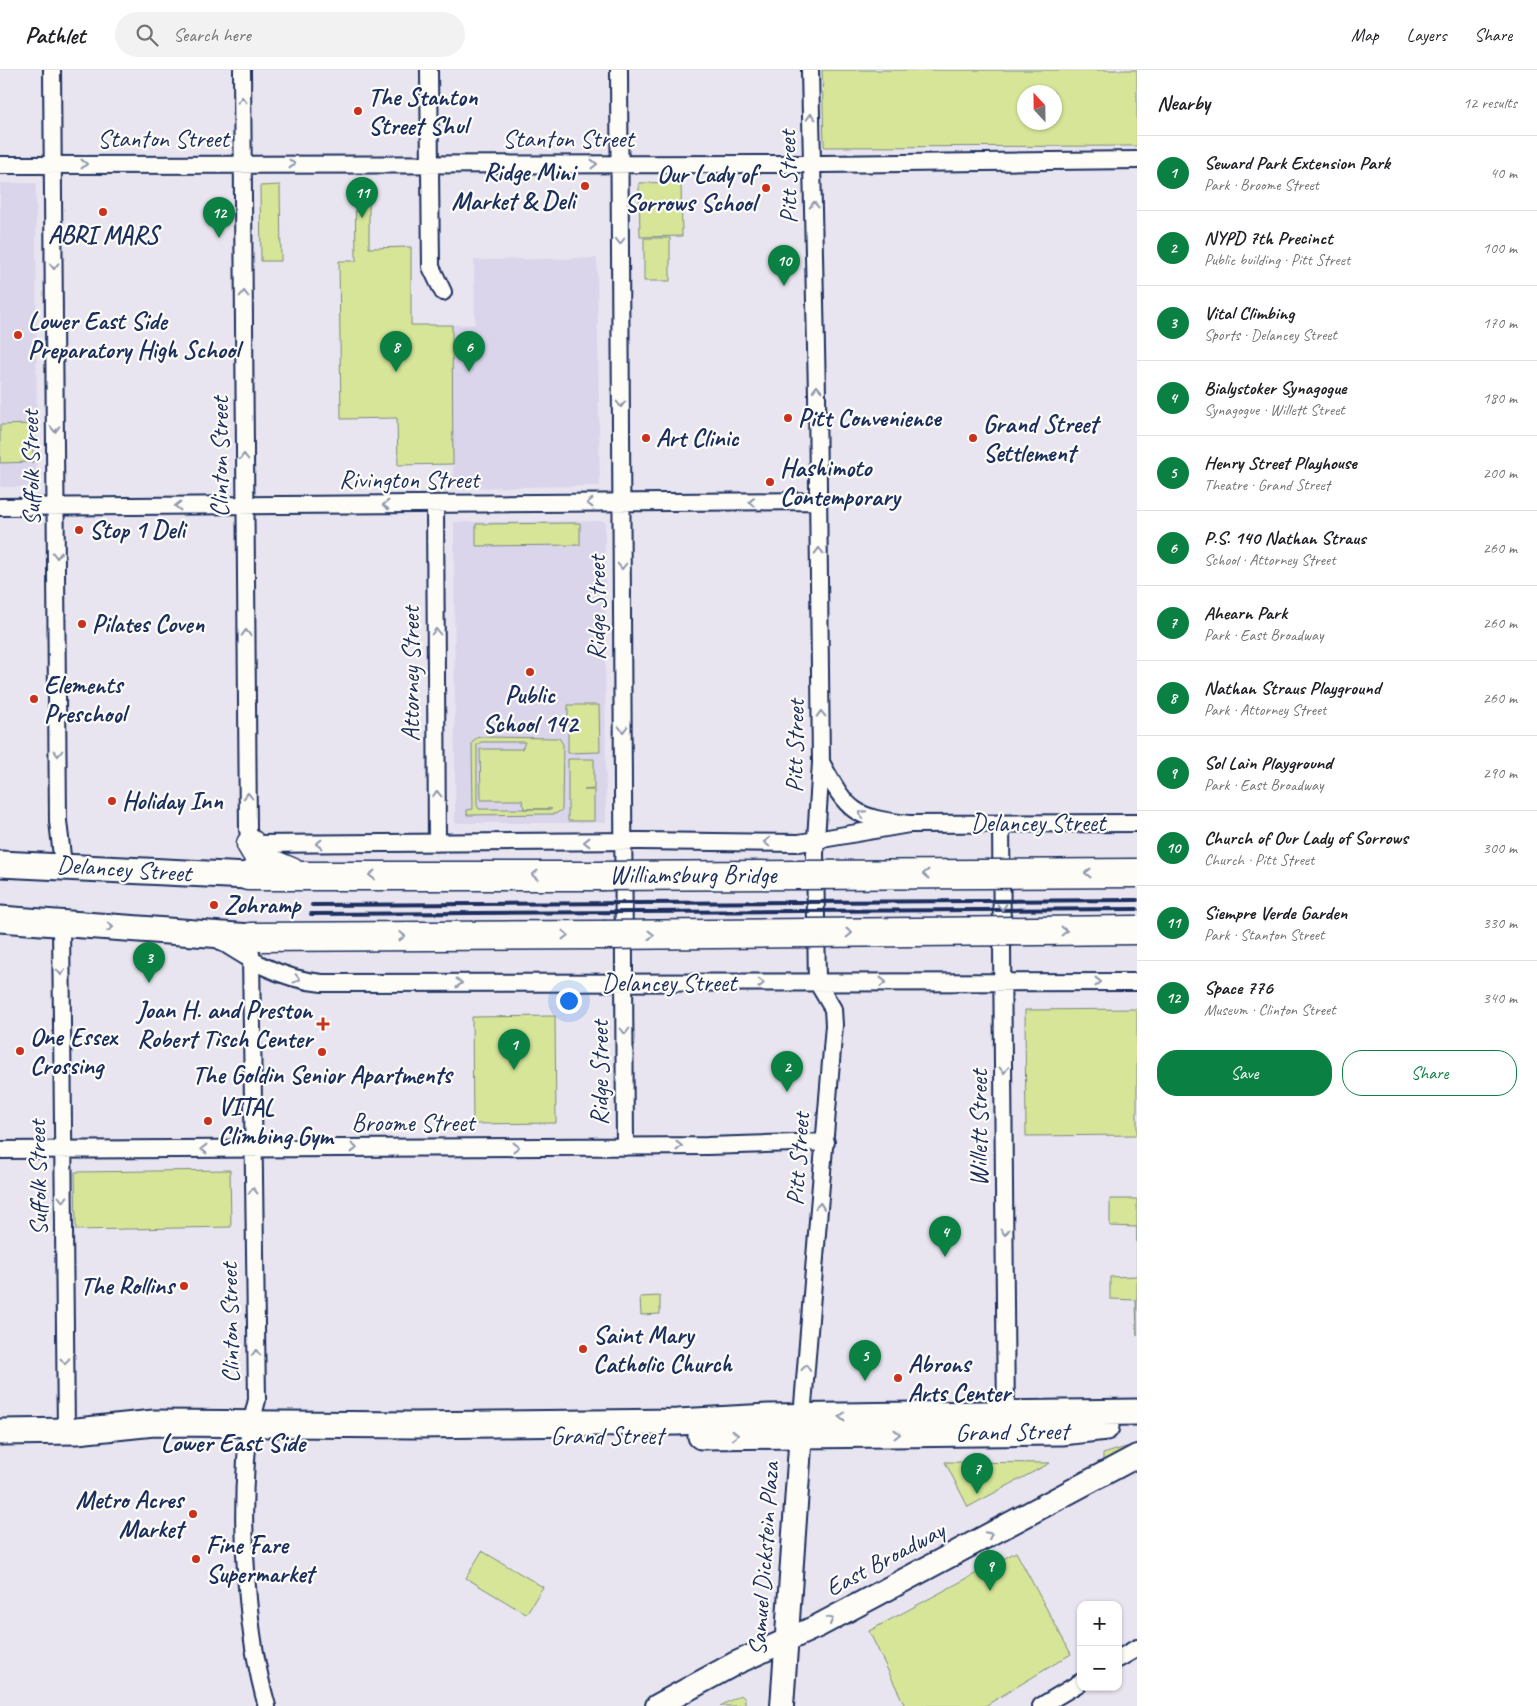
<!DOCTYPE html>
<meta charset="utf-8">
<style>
:root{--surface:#fff;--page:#f2f2f2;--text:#202124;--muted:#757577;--line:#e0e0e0;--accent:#0b8043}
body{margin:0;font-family:Caveat,sans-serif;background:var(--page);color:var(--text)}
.controls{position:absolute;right:15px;bottom:15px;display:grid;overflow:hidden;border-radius:10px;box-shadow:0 1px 4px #0004}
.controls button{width:45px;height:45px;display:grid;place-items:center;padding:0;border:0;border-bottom:1px solid var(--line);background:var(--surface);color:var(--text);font:25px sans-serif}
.compass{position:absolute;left:1017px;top:15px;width:45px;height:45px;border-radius:50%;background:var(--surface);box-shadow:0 1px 4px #0004;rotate:338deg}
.you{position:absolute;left:568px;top:930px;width:18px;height:18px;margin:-12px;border:4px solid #fff;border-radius:50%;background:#1a73e8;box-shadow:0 0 0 8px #1a73e833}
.badge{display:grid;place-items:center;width:32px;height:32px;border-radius:50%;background:var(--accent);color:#fff;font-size:16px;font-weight:700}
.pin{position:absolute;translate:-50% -41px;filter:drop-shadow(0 1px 2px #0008)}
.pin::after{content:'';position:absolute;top:26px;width:18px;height:15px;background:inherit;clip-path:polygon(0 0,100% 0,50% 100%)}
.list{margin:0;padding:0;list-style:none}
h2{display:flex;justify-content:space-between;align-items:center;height:65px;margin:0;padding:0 20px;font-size:21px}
h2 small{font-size:16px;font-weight:400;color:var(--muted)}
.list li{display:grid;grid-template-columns:32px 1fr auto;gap:15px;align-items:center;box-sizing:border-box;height:75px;padding:0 20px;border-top:1px solid var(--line)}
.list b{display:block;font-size:19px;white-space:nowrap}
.list p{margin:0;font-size:16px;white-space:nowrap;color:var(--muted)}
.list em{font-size:16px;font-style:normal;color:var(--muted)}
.actions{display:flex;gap:10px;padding:15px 20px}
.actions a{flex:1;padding:11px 0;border:1px solid var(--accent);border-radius:20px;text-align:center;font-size:18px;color:var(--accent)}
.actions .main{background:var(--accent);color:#fff}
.icon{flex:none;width:28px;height:28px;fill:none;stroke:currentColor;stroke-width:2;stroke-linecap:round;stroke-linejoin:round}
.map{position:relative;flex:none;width:1137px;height:1636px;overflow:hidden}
header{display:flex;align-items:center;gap:30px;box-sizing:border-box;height:70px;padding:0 25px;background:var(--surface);border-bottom:1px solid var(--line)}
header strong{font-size:24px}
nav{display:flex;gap:28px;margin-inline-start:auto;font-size:18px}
.search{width:350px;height:45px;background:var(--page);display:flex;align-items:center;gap:12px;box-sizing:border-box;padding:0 18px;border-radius:28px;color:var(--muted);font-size:19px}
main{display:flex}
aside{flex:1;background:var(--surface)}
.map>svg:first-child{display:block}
.built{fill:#dbd5ec}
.green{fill:#d7e599;stroke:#798a7c;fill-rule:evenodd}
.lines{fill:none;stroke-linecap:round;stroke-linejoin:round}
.street-casing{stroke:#1b2f5e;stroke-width:20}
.secondary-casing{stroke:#1b2f5e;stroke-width:26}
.primary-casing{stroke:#1b2f5e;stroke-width:29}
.highway-casing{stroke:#1b2f5e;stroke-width:31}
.street{stroke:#fdfcf7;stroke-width:16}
.secondary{stroke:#fdfcf7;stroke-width:22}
.primary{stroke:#fdfcf7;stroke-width:25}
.highway{stroke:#fdfcf7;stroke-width:28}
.rail{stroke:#1b2f5e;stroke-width:4}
.highway-bridge-casing{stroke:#1b2f5e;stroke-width:31;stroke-linecap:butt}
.highway-bridge{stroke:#fdfcf7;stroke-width:28}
.oneway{stroke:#8c96aa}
.poi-dot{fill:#c8321e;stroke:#fdfcf7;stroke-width:2}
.labels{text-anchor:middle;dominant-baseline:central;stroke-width:4.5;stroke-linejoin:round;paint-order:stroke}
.poi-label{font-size:25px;font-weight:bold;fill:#1b2f5e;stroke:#fdfcf7;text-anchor:start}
.street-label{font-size:25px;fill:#1b2f5e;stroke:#fdfcf7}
.neighbourhood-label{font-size:26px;font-weight:bold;fill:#1b2f5e;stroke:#fdfcf7}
</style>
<header>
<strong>Pathlet</strong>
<div class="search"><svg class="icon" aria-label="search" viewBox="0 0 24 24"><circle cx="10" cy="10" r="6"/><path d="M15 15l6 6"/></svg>Search here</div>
<nav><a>Map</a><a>Layers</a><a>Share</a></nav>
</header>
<main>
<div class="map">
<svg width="1137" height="1636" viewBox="0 0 1137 1636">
<rect width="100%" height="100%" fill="#e9e5f0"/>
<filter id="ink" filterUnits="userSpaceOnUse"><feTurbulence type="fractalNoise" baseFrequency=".02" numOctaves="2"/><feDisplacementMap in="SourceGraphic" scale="10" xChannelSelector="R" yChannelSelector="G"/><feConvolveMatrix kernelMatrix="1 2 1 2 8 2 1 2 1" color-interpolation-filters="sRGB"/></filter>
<g filter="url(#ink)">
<path class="built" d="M0 113H36L37 417H0Z
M597 188 600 416 454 418 453 394 398 395 397 348 341 349 339 191 411 190V255H452L475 254 474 190Z
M605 451 606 753H455L454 452Z"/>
<path class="green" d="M822 0H1137V76L824 77ZM1024 22H1054V52H1024Z
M681 112 682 166 640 167 639 113Z
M355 113H369V178L411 177V255H452L453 394 398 395 397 348 341 349 339 191H356Z
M280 115 281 191H261L260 116Z
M644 168H670V211H644Z
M32 354 33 392 0 393V355Z
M580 453V475L476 476V454Z
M568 635H599L600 682 568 683Z
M481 667 559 668 563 674 562 740 555 744 467 745V740L473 739 472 673 476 668ZM481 672H525L522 679H480L481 730H522L524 739H552H479L477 735V675Z
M568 689H594V719L584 720H594V751H568Z
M1137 939V1065L1026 1066 1025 940Z
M555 946 556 1053 473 1054 472 947Z
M230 1100 231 1157 76 1160 75 1102Z
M1110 1129H1137V1266L1136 1230 1110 1229V1207L1137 1206V1157L1110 1156Z
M660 1226V1244L641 1245 640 1227Z
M1136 1374 1137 1376 1103 1394V1384Z
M945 1392 1050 1393 968 1437Z
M482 1481 543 1517 526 1544 466 1508Z
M1016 1482 1071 1584 985 1636H905L869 1561Z
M741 1625 745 1629V1636H720Z"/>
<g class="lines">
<defs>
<path id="street" d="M52 0 58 751 63 795
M242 0 248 760 251 774 640 771 799 773 909 754
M429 0 431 197 443 222
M619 0 625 1077
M0 95 822 94 1137 90
M435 435 437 773
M0 437 818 431
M822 694C848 742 854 748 909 754L1137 753
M1001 754 1006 1354
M61 854 66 1361
M213 866C248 889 279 909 322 913L1137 912
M251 884 257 1330C252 1350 247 1369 246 1390 241 1465 246 1564 267 1636
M0 1080 707 1076 826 1072
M802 1347 834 955 833 939 817 912 815 784 821 693 817 324 810 0
M1118 1589 1137 1578
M1041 1636 1081 1612"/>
<path id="secondary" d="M657 1636 736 1593 818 1556 1137 1386
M782 1636 802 1348"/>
<path id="primary" d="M0 794 248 806
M0 849 251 867
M0 1362 77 1361 154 1353 416 1355 678 1352 768 1347 1137 1342
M701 1366 1062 1362 1106 1357"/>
<path id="highway" d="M251 774 260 789 291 802
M248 806H601
M251 867 603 865"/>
</defs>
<use href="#street" class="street-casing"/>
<use href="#secondary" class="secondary-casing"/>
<use href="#primary" class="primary-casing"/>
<use href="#highway" class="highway-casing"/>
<use href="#street" class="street"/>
<use href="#secondary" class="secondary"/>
<use href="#primary" class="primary"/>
<use href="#highway" class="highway"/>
<path class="rail" d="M312 835 1137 830
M311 844 1137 839"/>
<defs>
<path id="highway-bridge" d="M601 806 1137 803
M603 865 1137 860"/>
</defs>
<use href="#highway-bridge" class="highway-bridge-casing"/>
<use href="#highway-bridge" class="highway-bridge"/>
</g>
<defs><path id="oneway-chevron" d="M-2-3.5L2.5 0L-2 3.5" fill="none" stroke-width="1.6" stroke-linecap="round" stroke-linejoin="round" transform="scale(1.25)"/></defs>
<g class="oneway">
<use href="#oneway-chevron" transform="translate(242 30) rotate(-91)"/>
<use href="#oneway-chevron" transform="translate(811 47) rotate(-91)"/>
<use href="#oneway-chevron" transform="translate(84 94)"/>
<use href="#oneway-chevron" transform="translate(292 94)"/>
<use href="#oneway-chevron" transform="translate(594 94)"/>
<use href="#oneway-chevron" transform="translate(814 135) rotate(-91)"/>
<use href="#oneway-chevron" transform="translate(620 171) rotate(90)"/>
<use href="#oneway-chevron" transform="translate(54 196) rotate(89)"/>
<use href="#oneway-chevron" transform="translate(244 224) rotate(-90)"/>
<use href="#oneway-chevron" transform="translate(817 319) rotate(-91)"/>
<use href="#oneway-chevron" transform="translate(621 334) rotate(90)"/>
<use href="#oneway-chevron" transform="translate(55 359) rotate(89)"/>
<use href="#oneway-chevron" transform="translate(244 387) rotate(-90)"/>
<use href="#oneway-chevron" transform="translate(752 432) rotate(180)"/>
<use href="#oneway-chevron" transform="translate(590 433) rotate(180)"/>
<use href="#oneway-chevron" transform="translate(386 435) rotate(180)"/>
<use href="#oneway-chevron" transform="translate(178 436) rotate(180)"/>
<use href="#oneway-chevron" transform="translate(819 481) rotate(-91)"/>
<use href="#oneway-chevron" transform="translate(57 485) rotate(90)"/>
<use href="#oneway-chevron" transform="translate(622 496) rotate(90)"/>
<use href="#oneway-chevron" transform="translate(436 562) rotate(-90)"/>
<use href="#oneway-chevron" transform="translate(246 563) rotate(-91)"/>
<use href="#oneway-chevron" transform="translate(821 644) rotate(-91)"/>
<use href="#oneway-chevron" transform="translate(623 659) rotate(90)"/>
<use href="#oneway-chevron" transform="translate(58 683) rotate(90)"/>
<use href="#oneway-chevron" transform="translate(437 724) rotate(-90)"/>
<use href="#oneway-chevron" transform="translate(248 726) rotate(-91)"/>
<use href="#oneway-chevron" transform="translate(862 744) rotate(-153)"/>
<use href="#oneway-chevron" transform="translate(587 772) rotate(180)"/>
<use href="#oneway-chevron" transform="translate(767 772) rotate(-179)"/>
<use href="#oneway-chevron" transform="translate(319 774) rotate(180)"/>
<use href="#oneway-chevron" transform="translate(1088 803) rotate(180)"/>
<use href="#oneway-chevron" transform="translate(926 804) rotate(180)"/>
<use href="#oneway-chevron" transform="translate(372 805) rotate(-180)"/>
<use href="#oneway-chevron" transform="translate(535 805) rotate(-180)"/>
<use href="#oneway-chevron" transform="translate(1002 837) rotate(89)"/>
<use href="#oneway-chevron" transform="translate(110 857) rotate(4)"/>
<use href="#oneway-chevron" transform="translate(1064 861) rotate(-1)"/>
<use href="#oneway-chevron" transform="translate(849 863) rotate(-1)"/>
<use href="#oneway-chevron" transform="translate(565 865)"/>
<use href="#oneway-chevron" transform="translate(651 865)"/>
<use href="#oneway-chevron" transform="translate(402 866)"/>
<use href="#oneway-chevron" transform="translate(61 902) rotate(90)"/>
<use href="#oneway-chevron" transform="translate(297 909) rotate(13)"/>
<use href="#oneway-chevron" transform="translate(883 912)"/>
<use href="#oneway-chevron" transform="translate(1098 912)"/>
<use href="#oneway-chevron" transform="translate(459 913)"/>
<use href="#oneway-chevron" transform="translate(761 913)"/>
<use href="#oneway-chevron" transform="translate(625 961) rotate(90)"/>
<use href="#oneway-chevron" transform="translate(1004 1000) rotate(89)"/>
<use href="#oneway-chevron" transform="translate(679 1076)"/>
<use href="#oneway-chevron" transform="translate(516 1077)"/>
<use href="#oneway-chevron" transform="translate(354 1078)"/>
<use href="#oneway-chevron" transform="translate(204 1079) rotate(180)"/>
<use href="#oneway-chevron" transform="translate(253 1121) rotate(-91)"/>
<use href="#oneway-chevron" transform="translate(63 1129) rotate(89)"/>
<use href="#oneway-chevron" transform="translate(820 1136) rotate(-85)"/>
<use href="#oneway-chevron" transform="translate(1005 1162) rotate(90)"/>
<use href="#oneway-chevron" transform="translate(256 1283) rotate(-91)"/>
<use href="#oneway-chevron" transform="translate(65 1291) rotate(89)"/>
<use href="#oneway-chevron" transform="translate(806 1298) rotate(-85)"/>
<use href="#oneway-chevron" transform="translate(842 1347) rotate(179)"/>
<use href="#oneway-chevron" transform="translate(897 1364) rotate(-1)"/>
<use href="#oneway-chevron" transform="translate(735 1365) rotate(-1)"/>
<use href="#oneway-chevron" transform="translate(989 1465) rotate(-28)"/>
<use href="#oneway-chevron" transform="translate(830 1550) rotate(-28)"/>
</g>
</g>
<g class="poi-dot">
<circle cx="358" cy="41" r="5"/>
<circle cx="585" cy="116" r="5"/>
<circle cx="766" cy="118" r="5"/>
<circle cx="103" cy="142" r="5"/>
<circle cx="18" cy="265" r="5"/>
<circle cx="788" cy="348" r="5"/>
<circle cx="646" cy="368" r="5"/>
<circle cx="973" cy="368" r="5"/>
<circle cx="770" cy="412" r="5"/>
<circle cx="79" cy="460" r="5"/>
<circle cx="82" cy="554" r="5"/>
<circle cx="530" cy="602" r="5"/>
<circle cx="34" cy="629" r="5"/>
<circle cx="112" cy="731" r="5"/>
<circle cx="214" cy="835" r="5"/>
<path d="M320.5 946.5h5v5h5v5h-5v5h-5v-5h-5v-5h5z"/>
<circle cx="20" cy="981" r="5"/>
<circle cx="322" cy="982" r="5"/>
<circle cx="208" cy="1051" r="5"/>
<circle cx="184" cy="1216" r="5"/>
<circle cx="583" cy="1279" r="5"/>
<circle cx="898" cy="1308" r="5"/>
<circle cx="193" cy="1444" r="5"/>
<circle cx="196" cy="1489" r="5"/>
</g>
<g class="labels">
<g class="poi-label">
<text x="368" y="27">The Stanton<tspan x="368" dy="29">Street Shul</tspan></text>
<text x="575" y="102" text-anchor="end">Ridge Mini<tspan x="575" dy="29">Market &amp; Deli</tspan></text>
<text x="756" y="104" text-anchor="end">Our Lady of<tspan x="756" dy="29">Sorrows School</tspan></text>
<text x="103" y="165" text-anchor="middle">ABRI MARS</text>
<text x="28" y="251">Lower East Side<tspan x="28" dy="29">Preparatory High School</tspan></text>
<text x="798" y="348">Pitt Convenience</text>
<text x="983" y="354">Grand Street<tspan x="983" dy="29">Settlement</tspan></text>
<text x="656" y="368">Art Clinic</text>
<text x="780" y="398">Hashimoto<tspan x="780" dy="29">Contemporary</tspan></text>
<text x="89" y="460">Stop 1 Deli</text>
<text x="92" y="554">Pilates Coven</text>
<text x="44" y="615">Elements<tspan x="44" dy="29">Preschool</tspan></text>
<text x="530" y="625" text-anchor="middle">Public<tspan x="530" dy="29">School 142</tspan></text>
<text x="122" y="731">Holiday Inn</text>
<text x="224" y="835">Zohramp</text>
<text x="312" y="940" text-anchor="end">Joan H. and Preston<tspan x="312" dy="29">Robert Tisch Center</tspan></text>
<text x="30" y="967">One Essex<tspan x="30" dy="29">Crossing</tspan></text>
<text x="322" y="1005" text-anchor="middle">The Goldin Senior Apartments</text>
<text x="218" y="1037">VITAL<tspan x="218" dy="29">Climbing Gym</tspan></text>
<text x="174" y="1216" text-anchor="end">The Rollins</text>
<text x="593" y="1265">Saint Mary<tspan x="593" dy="29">Catholic Church</tspan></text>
<text x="908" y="1294">Abrons<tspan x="908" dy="29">Arts Center</tspan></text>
<text x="183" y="1430" text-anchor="end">Metro Acres<tspan x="183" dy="29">Market</tspan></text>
<text x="206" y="1475">Fine Fare<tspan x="206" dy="29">Supermarket</tspan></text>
</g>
<g class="street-label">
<text x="163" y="69">Stanton Street</text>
<text x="568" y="69">Stanton Street</text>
<text transform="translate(788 107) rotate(-91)">Pitt Street</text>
<text transform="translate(220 387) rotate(-90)">Clinton Street</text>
<text transform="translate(31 398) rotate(-91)">Suffolk Street</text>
<text x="409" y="410">Rivington Street</text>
<text transform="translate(597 538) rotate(-90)">Ridge Street</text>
<text transform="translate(411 604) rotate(-90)">Attorney Street</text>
<text transform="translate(795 676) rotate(-89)">Pitt Street</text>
<text x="1038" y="753">Delancey Street</text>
<text transform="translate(124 799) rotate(4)">Delancey Street</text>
<text x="693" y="805">Williamsburg Bridge</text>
<text x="669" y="913">Delancey Street</text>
<text transform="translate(600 1003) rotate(-90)">Ridge Street</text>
<text x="413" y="1053">Broome Street</text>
<text transform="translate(979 1058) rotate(-90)">Willett Street</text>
<text transform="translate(798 1089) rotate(-86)">Pitt Street</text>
<text transform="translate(38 1108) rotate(-91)">Suffolk Street</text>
<text transform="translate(230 1253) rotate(-91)">Clinton Street</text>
<text transform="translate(1012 1362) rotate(-1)">Grand Street</text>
<text x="607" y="1366">Grand Street</text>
<text transform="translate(764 1489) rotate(-86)">Samuel Dickstein Plaza</text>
<text transform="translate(885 1489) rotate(-28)">East Broadway</text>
</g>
<g class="neighbourhood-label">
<text x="233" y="1372">Lower East Side</text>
</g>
</g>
</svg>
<div class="controls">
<button>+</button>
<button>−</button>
</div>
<svg class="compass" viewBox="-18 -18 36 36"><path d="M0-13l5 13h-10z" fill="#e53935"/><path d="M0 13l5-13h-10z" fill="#757577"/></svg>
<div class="you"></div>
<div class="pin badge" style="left:514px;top:1000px">1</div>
<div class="pin badge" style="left:787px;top:1022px">2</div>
<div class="pin badge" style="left:149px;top:913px">3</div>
<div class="pin badge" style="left:945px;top:1187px">4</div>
<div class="pin badge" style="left:865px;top:1311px">5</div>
<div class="pin badge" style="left:469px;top:302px">6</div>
<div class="pin badge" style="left:977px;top:1424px">7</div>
<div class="pin badge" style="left:396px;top:302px">8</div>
<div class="pin badge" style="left:990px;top:1521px">9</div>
<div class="pin badge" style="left:784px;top:216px">10</div>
<div class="pin badge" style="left:362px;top:148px">11</div>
<div class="pin badge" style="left:219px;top:168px">12</div>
</div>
<aside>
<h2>Nearby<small>12 results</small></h2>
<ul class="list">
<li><span class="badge">1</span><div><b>Seward Park Extension Park</b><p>Park · Broome Street</p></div><em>40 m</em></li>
<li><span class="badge">2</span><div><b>NYPD 7th Precinct</b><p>Public building · Pitt Street</p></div><em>100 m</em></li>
<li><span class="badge">3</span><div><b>Vital Climbing</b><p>Sports · Delancey Street</p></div><em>170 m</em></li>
<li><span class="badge">4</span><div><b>Bialystoker Synagogue</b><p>Synagogue · Willett Street</p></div><em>180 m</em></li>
<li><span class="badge">5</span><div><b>Henry Street Playhouse</b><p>Theatre · Grand Street</p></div><em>200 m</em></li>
<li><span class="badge">6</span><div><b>P.S. 140 Nathan Straus</b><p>School · Attorney Street</p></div><em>260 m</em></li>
<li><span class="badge">7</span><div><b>Ahearn Park</b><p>Park · East Broadway</p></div><em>260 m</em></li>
<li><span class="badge">8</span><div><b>Nathan Straus Playground</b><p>Park · Attorney Street</p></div><em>260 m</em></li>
<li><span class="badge">9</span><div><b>Sol Lain Playground</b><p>Park · East Broadway</p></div><em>290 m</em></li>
<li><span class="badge">10</span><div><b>Church of Our Lady of Sorrows</b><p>Church · Pitt Street</p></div><em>300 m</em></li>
<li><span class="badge">11</span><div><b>Siempre Verde Garden</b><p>Park · Stanton Street</p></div><em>330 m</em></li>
<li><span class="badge">12</span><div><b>Space 776</b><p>Museum · Clinton Street</p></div><em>340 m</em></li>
</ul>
<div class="actions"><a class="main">Save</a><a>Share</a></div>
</aside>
</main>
